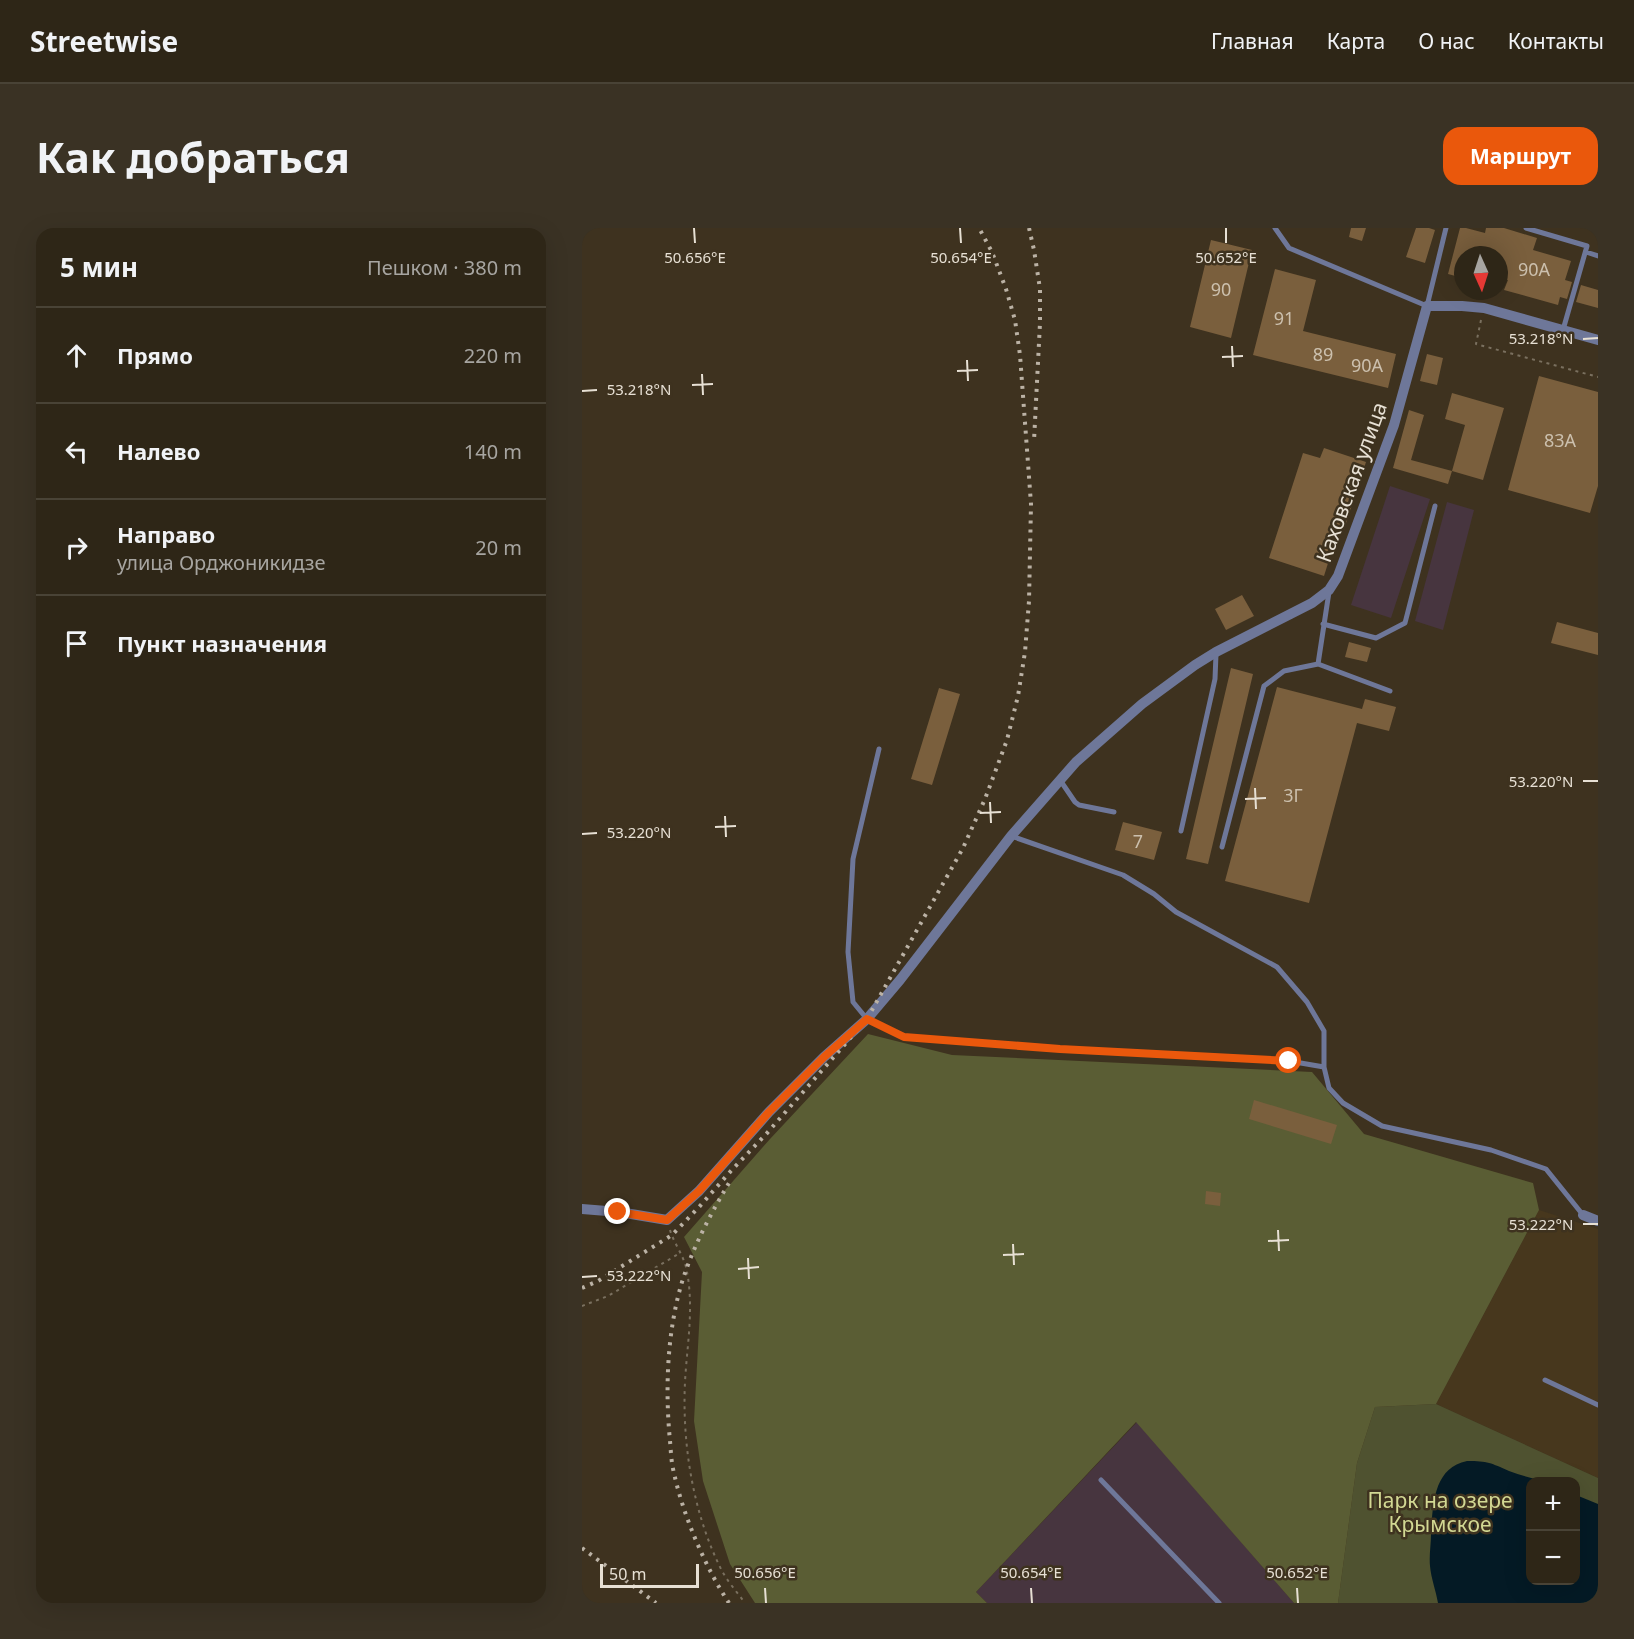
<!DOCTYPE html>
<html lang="ru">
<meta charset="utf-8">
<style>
:root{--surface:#2e2617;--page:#3a3224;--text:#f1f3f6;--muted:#a7a5a1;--line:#494336;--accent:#ea580c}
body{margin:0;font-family:"Noto Sans",sans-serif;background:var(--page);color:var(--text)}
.controls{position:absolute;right:18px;bottom:18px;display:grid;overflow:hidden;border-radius:12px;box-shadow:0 6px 24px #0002}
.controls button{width:54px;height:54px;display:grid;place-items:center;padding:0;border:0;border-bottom:2px solid var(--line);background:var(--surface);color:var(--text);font:30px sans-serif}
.compass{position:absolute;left:872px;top:18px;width:54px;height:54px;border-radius:50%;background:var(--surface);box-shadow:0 6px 24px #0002;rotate:177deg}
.scale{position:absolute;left:18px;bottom:15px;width:99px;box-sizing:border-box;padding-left:6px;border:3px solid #e7e0d4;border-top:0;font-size:16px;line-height:21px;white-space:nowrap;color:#e7e0d4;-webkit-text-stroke:4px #3e321f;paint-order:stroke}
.stop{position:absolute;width:18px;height:18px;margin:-14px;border:4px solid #ea580c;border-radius:50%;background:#fff}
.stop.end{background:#ea580c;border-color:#fff;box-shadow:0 2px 6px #0008}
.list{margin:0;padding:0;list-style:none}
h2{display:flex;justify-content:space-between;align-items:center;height:78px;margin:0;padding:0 24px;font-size:26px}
h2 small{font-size:20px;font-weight:400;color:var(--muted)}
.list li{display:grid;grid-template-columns:39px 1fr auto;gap:18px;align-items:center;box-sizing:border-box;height:96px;padding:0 24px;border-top:2px solid var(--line)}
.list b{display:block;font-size:22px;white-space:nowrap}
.list p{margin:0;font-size:20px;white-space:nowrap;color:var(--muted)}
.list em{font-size:20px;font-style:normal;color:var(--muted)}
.icon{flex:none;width:33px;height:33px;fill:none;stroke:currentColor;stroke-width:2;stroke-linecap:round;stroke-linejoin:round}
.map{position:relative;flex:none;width:1016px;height:1375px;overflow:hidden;border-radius:18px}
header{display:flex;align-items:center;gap:36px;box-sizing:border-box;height:84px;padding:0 30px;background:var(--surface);border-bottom:2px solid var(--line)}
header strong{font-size:28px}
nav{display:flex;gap:33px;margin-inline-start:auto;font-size:21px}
.intro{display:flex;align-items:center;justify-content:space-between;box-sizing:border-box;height:144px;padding:0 36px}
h1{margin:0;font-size:42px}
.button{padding:15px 27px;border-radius:18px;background:var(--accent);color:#fff;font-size:21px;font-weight:700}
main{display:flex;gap:36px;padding:0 36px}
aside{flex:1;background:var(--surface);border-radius:18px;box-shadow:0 6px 24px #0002}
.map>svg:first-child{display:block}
.built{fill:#47371d}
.industrial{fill:#47353f}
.green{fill:#4f5230;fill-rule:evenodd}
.forest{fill:#5a5d34}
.water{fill:#041a25}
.building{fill:#7a5f3d}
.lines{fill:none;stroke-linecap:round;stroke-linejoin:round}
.path{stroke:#7a705f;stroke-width:2;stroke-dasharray:3 4.5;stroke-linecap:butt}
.service{stroke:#6e7799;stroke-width:5}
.minor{stroke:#6e7799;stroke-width:10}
.rail{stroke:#bbb2a5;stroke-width:4;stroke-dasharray:3 6;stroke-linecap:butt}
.route{stroke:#ea580c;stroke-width:8}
.ticks{fill:none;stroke:#e7e0d4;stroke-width:2}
.labels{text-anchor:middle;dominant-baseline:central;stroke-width:5;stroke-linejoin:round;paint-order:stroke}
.number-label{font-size:18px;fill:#ccc0ae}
.street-label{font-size:21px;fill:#e7e0d4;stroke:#3e321f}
.park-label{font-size:21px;fill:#d2d893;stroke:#3e321f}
.ticks-label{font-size:15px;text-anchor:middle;fill:#e7e0d4;stroke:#3e321f;stroke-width:5;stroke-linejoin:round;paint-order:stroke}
</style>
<header>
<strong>Streetwise</strong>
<nav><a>Главная</a><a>Карта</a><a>О нас</a><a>Контакты</a></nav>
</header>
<div class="intro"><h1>Как добраться</h1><a class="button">Маршрут</a></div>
<main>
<aside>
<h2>5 мин<small>Пешком · 380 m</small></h2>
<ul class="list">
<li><svg class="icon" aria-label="ahead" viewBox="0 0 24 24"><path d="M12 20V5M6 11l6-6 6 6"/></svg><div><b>Прямо</b></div><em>220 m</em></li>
<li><svg class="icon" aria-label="left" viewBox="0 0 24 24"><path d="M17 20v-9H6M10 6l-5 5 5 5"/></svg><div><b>Налево</b></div><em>140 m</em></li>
<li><svg class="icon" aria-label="right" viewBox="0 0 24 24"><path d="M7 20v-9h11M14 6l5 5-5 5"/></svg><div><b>Направо</b><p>улица Орджоникидзе</p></div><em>20 m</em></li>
<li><svg class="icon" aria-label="arrive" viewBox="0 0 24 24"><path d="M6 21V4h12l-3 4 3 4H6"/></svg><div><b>Пункт назначения</b></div></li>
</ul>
</aside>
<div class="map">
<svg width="1016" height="1375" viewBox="0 0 1016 1375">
<rect width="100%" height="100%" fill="#3e321f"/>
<path class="built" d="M957 982 1016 1001V1250L854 1176Z"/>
<path class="industrial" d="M808 258 848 271 809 390 769 377Z
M865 274 892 282 861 402 833 393Z
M555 1194 712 1375H405L394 1364Z"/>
<path class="green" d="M854 1176 1016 1250V1375H756L775 1235 793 1179ZM948 1254H993V1352H948Z"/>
<path class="forest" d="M286 806 370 827 730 844 782 906 951 955 957 982 854 1176 793 1179 775 1235 756 1375H712L554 1194 394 1364 405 1375H173L148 1336 121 1253 112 1193 120 1044 102 1009 188 911Z"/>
<path class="water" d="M885 1233C906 1233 909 1235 927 1243 938 1247 949 1250 960 1253L948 1254V1352H993L994 1267 1016 1276V1375H856C854 1363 849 1350 848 1338 847 1328 849 1316 849 1306 851 1277 851 1240 885 1233Z"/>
<path class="building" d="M769 0H784L780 13 767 9Z
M834 0H847L853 2 843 35 824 29Z
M878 0H884L903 5 904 0H922L955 10 951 22 989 33 983 52 990 54 985 71 978 69 976 77 922 62 926 52 917 49V27H881V50L866 46Z
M629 12 670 22 649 110 608 99Z
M693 41 734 52 721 103 814 126 806 160 671 127Z
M999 57 1016 62V80L994 74Z
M845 126 861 130 855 157 838 153Z
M957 148 1016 164V258L1008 285 926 262Z
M870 165 922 180 901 252 870 243 883 197 863 191Z
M827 182 842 187 829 232 870 243 866 256 811 240Z
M742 220 784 234 762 302 757 300 742 348 687 330 721 225 738 230Z
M660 367 672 388 644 402 633 381Z
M975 394 1016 405V427L969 415Z
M767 414 789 420 785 434 763 429Z
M649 440 671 446 626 636 604 631Z
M695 459 780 481 783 471 814 479 807 503 775 495 727 675 643 653Z
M357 460 378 466 350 557 329 551Z
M541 594 580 604 572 632 533 622Z
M672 872 755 897 749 916 667 891Z
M624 963 639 965 638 978 623 976Z"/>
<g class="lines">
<path class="path" d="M899 92 894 116 1016 149
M88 1002C92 1016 103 1029 105 1044 112 1081 105 1117 103 1154 100 1216 111 1285 139 1341 145 1353 155 1364 163 1375
M0 1078 26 1068 98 1025"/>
<path class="service" d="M693 0 707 20 845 78 864 0
M944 0 1005 18 981 102
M1004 24 1016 28
M741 396 794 410 823 395 853 278
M736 436 808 463
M297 521 271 631 266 724 271 774 285 791 322 809 478 821 707 833 742 839 747 860 761 875 800 898 909 922 964 941 1001 987
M478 552 493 574 497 577 532 584
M599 603 633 451 634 426
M429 608 541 647 572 666 594 684 695 739 725 774 742 803V839
M640 619 682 458 702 443 736 436 747 364
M963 1152 1016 1177
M519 1252 637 1375"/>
<path class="minor" d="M0 981 37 984 85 992 117 963 187 884 242 829 285 791 318 752 429 608 494 534 560 476 613 437 634 424 730 375 747 362 756 348 812 197 845 78H880L902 80 1016 112
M1001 987 1016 993"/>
<path class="rail" d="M447 0 452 22 458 61V95L452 213
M0 1060 16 1053 90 1007 118 978 148 944 186 904 285 791 381 620 403 571 425 512 436 468 443 424 447 373 449 276 438 127 433 92 424 61 410 24 397 0
M0 1320 74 1375
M147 1375C123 1339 101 1287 92 1245 89 1234 89 1223 88 1213 83 1161 85 1104 100 1054 111 1019 129 985 147 955"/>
</g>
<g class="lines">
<path class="route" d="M36 984 85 992 117 963 187 884 242 829 285 791 322 809 478 821 707 833"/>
</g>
<path class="ticks" d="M112 0 113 15M378 0 379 15M644 0V15M1001 111 1016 110M650 118 651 139M640 129 661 128M385 132 386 153M375 143 396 142M120 146 121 167M110 157 131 156M0 163 15 162M1001 553H1016M673 560 674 581M663 571 684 570M408 574 409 595M398 585 419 584M143 588 144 609M133 599 154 598M0 606 15 605M1001 996H1016M696 1002 697 1023M686 1013 707 1012M431 1016 432 1037M421 1027 442 1026M166 1030 167 1051M156 1041 177 1039M0 1049 15 1048M183 1360 184 1375M449 1360 450 1375M715 1360 716 1375"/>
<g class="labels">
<g class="number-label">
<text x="952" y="41">90А</text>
<text x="639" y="61">90</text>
<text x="702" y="90">91</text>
<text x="741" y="126">89</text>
<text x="785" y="137">90А</text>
<text x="978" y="212">83А</text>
<text x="711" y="567">3Г</text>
<text x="556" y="613">7</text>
</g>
<g class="street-label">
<text transform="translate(769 254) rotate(-70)">Каховская улица</text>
</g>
<g class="park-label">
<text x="858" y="1272">Парк на озере<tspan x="858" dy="24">Крымское</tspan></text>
</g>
</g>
<g class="ticks-label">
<text x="113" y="35">50.656°E</text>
<text x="379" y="35">50.654°E</text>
<text x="644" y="35">50.652°E</text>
<text x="959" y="116">53.218°N</text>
<text x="57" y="167">53.218°N</text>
<text x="959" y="559">53.220°N</text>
<text x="57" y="610">53.220°N</text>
<text x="959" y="1002">53.222°N</text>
<text x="57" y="1053">53.222°N</text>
<text x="183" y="1350">50.656°E</text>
<text x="449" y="1350">50.654°E</text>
<text x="715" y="1350">50.652°E</text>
</g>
</svg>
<div class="controls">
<button>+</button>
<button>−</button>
</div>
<svg class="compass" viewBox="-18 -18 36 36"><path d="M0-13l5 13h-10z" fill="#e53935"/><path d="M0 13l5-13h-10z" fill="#a7a5a1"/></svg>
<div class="scale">50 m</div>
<div class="stop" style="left:707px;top:833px"></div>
<div class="stop end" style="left:36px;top:984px"></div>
</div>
</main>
